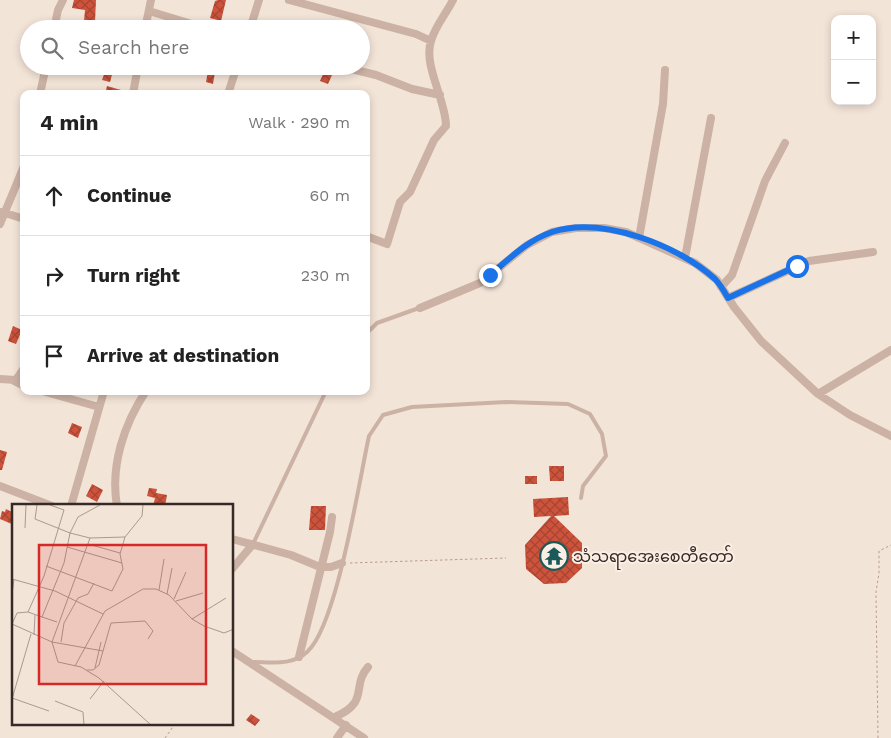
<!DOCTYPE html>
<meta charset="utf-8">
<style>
:root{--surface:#fff;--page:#f6f6f6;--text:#222;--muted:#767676;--line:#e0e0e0}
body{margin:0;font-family:"Work Sans","Noto Sans Myanmar",sans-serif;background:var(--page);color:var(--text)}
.controls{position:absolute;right:15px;top:15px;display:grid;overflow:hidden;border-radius:10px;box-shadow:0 2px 8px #0003}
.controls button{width:45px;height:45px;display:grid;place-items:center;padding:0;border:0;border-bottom:1px solid var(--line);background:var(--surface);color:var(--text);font:25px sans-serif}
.stop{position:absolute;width:15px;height:15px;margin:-11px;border:4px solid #1a73e8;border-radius:50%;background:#fff}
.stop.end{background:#1a73e8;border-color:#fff;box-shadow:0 1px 5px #0008}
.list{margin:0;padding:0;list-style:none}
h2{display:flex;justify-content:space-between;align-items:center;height:65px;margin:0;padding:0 20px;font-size:21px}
h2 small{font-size:16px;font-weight:400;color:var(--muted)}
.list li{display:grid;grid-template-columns:32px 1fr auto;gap:15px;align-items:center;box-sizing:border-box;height:80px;padding:0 20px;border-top:1px solid var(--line)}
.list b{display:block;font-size:19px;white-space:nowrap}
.list em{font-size:16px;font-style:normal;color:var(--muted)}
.icon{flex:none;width:28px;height:28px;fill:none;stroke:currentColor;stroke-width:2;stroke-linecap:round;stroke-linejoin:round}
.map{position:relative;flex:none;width:891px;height:738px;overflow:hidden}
.search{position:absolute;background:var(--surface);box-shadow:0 2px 8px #0003;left:20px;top:20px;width:350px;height:55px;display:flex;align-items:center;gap:12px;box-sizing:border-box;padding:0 18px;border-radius:28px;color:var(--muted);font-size:19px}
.panel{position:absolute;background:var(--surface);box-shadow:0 2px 8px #0003;left:20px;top:90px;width:350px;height:305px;border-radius:10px}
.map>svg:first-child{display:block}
.building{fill:url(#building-cross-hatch)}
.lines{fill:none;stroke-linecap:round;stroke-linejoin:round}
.path{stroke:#b79c8e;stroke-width:1;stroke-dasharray:2.5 2.5;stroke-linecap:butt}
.service{stroke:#cbb2a4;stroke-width:4}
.minor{stroke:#cbb2a4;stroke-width:8}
.route{stroke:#1a73e8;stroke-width:6}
.labels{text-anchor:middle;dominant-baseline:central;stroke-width:4;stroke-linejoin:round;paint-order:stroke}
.poi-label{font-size:16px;fill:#362a26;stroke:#faeee5;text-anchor:start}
.inset-road{fill:none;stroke:#a79a91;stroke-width:1}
.view{fill:#d62828;fill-opacity:0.15;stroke:#d62828;stroke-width:2.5}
.inset-edge{fill:none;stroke:#362a26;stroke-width:2.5}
</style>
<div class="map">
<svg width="891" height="738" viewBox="0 0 891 738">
<defs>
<pattern id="building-cross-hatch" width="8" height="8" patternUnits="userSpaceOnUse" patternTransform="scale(1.25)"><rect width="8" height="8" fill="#cd533c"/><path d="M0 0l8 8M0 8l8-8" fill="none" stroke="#a74532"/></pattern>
</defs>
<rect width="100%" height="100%" fill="#f3e4d8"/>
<path class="building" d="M74 0H96L95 22 84 21 85 10 72 8Z
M218 0H226L221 21 210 18 215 1Z
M106 69 113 71 110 82 102 80Z
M208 71 215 72 213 84 206 82Z
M324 72 332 75 328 84 320 81Z
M107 86 128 92 127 94H105Z
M13 326 22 330 16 344 8 341Z
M72 423 82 427 78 438 68 433Z
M0 450 7 452 2 470H0Z
M549 466H564V481H550Z
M525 476H537V484H525Z
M92 484 103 490 97 502 86 496Z
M149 488 157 489 156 493 167 495 165 506H153L155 498 147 496Z
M568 497 569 515 554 516 582 543V568L566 583 544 584 526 569 525 545 551 516 534 517 533 499Z
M311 506H326L325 530H309Z
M6 509 12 512 14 525 0 519 2 511 5 512Z
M251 714 260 720 255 726 246 720Z"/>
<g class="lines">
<path class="path" d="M350 563 506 558
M165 738 175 724
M878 738 876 592 879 573V551L891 545"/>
<path class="service" d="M366 334 377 323 419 308
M253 544 326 391
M252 662C272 662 292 666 307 652 337 626 359 481 369 436L383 415 412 407 506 402 568 404 590 414 602 434 606 456 583 486 581 498"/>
<path class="minor" d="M289 0 416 34 431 41
M149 11 208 29
M54 29 58 10 63 0
M145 29 151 0
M250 29 259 0
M339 66 376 75 412 89 440 95
M40 94 46 66
M133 94 138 66
M228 94 237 66
M2 212 24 219
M0 224 24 166
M366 236 387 244 400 202 410 192 434 140 446 126C446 100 423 66 431 41 435 26 446 14 453 0
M639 238 663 104 665 70
M685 258 711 118
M721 287 732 275 765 181 785 143
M728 298 809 261 873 252
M420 308 480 283 527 245 552 232 576 228H604L626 232 695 263 717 280 734 307 761 341 818 394 850 415 891 436
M0 379 16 380 24 368
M12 380 24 386
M42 391 99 407
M818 394 891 350
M0 486 52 506
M71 506 104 391
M117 506C110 466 124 424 146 391
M232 539 291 555 320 567H331L342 563
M232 569 253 544
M232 651 364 738
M299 657 330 532 332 517
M335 717C370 702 351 686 368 667
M337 738 346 725"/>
</g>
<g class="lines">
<path class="route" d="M490 275C509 259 528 240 552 232 602 216 678 245 715 279 720 284 724 291 728 298L797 266"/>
</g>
<defs>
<symbol id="temple-ring" viewBox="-11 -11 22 22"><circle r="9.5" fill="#faeee5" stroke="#195958" stroke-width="1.5"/><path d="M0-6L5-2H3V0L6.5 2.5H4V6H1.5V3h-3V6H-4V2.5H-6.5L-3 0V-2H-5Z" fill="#195958"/></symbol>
</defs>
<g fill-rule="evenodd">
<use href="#temple-ring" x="538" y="540" width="32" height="32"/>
</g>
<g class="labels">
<g class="poi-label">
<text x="573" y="556">သံသရာအေးစေတီတော်</text>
</g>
</g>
<g transform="translate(12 504)">
<rect width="221" height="221" fill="#f3e4d8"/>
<path class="inset-road" d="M25 1 23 15 58 29 52 59 30 113 16 108 5 109 0 120 40 138 46 158 69 163 87 174 139 221M88 1 66 13 58 29 78 34 113 33 130 12 131 1M13 24 14 1M78 34 40 138 91 147M76 40 108 49M55 43 110 59M34 62 100 87 111 65 108 50 113 33M0 75 43 87 91 110M147 86 152 55M0 90 2 75M155 90 160 64M162 95 174 68M164 97 191 89M16 108 32 72 52 6 38 1M30 113 45 118M180 115 214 94M22 131 23 111M49 138 52 119 66 94 76 90 82 79M63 162 93 107 131 85H144L157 91 180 115 192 122 212 129 222 125M83 164 89 138M75 166H81L87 161 99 119 133 117 141 127 136 135M0 194 37 207M0 195 19 130M78 195 92 177M43 197 71 208 72 221"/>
<path class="view" d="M27 41H194V180H27Z"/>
<rect width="221" height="221" class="inset-edge"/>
</g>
</svg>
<div class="controls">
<button>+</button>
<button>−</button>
</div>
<div class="stop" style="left:797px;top:266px"></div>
<div class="stop end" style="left:490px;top:275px"></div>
<div class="search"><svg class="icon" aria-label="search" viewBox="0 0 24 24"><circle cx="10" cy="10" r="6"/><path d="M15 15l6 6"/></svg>Search here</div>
<section class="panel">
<h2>4 min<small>Walk · 290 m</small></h2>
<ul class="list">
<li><svg class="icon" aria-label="ahead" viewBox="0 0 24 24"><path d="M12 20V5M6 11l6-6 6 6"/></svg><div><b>Continue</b></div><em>60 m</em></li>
<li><svg class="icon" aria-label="right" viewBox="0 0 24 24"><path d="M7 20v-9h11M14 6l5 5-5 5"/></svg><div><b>Turn right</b></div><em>230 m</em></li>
<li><svg class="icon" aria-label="arrive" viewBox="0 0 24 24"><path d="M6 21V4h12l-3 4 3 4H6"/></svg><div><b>Arrive at destination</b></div></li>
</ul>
</section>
</div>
